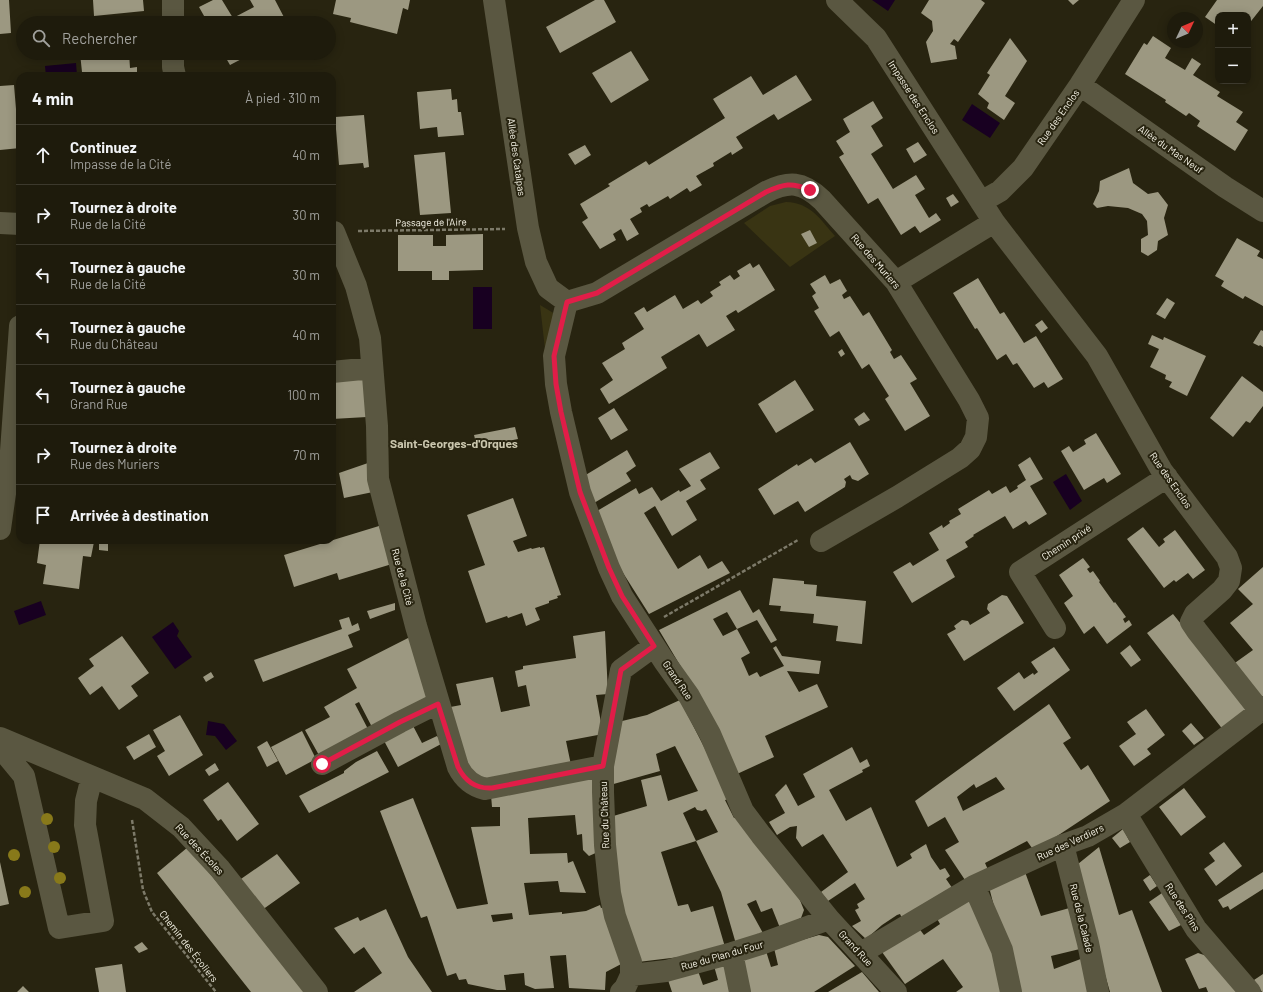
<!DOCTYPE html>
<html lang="fr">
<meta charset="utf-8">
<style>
:root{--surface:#1e1b0c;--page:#262415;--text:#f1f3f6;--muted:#a1a19d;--line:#3c392d}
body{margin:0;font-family:Barlow,sans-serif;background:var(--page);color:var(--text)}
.controls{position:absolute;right:12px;top:12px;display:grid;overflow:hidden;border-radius:8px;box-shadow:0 2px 10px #0003}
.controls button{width:36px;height:36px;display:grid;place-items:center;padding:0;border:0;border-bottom:1px solid var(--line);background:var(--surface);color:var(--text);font:20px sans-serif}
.compass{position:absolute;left:1167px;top:12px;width:36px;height:36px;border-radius:50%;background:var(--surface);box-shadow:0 2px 10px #0003;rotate:46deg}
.stop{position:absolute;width:12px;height:12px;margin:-9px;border:3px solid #e11d48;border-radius:50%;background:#fff}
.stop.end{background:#e11d48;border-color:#fff;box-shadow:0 1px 4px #0008}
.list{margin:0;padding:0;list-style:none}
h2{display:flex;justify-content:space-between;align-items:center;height:52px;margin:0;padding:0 16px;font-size:17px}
h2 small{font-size:13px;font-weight:400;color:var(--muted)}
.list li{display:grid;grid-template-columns:26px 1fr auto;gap:12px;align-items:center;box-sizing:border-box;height:60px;padding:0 16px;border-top:1px solid var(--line)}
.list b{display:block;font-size:15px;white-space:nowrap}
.list p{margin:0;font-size:13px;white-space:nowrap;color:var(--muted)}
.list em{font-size:13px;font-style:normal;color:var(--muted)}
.icon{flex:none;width:22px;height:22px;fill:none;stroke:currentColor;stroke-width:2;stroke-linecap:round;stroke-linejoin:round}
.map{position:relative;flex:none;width:1263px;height:992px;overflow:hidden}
.search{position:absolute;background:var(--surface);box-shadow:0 2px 10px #0003;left:16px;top:16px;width:320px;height:44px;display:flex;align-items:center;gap:10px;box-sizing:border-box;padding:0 14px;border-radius:22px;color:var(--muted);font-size:15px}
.panel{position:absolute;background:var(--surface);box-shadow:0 2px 10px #0003;left:16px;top:72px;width:320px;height:472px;border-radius:12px}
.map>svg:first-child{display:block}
.green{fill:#393413}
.water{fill:#180021}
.building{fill:#9c9881;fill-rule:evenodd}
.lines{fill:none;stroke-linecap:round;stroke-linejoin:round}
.path{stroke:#7d7a69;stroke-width:2.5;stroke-dasharray:4 2;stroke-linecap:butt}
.minor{stroke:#5a5741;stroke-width:22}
.tree{fill:#88791a}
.route{stroke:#e11d48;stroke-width:5}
.labels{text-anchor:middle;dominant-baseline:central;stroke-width:4;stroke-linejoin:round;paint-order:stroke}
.street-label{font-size:10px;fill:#f8f6e9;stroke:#282410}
.quarter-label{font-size:12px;font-weight:bold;fill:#cac6ad;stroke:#282410}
</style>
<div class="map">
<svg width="1263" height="992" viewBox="0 0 1263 992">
<rect width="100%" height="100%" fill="#282410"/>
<path class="green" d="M786 202C811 203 820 219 835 236L790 267 744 223 770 206Z
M540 305 555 314 546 358Z"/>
<path class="water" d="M872 0H895L888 11Z
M76 63 77 76H46L45 66Z
M972 104 1000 123 990 138 962 120Z
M473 287H492V329H473Z
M1066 474 1082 501 1070 510 1053 482Z
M41 601 46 615 19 625 14 611Z
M173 622 179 631 177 636 192 657 175 669 152 637Z
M208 721 224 724 237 741 226 750 215 736 206 735Z"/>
<path class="building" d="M0 0H9L11 33 0 34Z
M93 0H143L144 11 94 16Z
M213 0H222L233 18 254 7 250 0H275L287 23H208L199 7Z
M336 0H410L408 10 403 8 397 34 350 22 351 18 333 14Z
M595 0H604L616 22 560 53 546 27Z
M929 0H981L985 3 958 42 954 39 950 44 955 46 957 59 931 63 926 42 933 31 932 21 921 13Z
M1068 0H1079L1073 5Z
M1217 0H1263V6L1248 25V15H1218V26L1205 17Z
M1153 36 1171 48 1165 58 1185 70 1192 58 1201 64 1193 75 1220 92 1217 96 1243 112 1236 122 1248 130 1235 151 1197 126 1200 121 1189 113 1186 116 1165 102 1166 100 1125 74 1144 43 1147 45Z
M1010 38 1027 61 1005 96 1015 103 1004 120 987 108 989 103 978 94 990 75 987 73Z
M631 51 649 80 611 103 592 73Z
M80 53H129L130 68 137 67V76H87V72H82Z
M223 53H253L230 65Z
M796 75 812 100 778 120 774 114 736 137 743 148 732 155 731 152 713 163 714 166 696 176 702 185 690 192 687 188 670 199 668 196 649 207 647 204 640 208 642 212 630 219 639 234 627 241 621 229 613 234 616 240 600 249 582 222 588 218 580 204 610 186 608 184 646 161 649 165 725 118 713 99 751 76 763 95Z
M14 85 17 121 20 120V148L0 150V86Z
M451 89 452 100 457 99 458 112H461L464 135 438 137 437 127 420 129 417 92Z
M873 101 883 118 871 126 883 146 871 154 893 189 916 175 925 189 915 195 929 218 936 213 941 220 920 233 915 226 901 235 878 198 868 204 839 157 844 154 836 141 850 132 843 119Z
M364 115 369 167 364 168 363 163 339 165 335 117Z
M918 142 927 155 914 163 906 149Z
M585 145 591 155 575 165 568 154Z
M445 152 451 213 420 215 414 155Z
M1129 168 1133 183 1148 194 1158 192 1168 205 1164 218 1168 235 1158 241 1157 250 1148 256 1141 252V239L1148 235 1147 221 1142 214 1128 208 1108 206 1097 208 1093 204 1099 191 1100 181Z
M953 194 959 202 951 207 946 198Z
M810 230 817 243 809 247 801 234Z
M483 234V270L449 271V280H432V271H398V235H433V246H446V235Z
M1237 238 1260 251 1257 256 1263 259V306L1245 296 1243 299 1221 286 1224 281 1215 276Z
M750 263 753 268 759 264 775 290 738 313 736 310 726 316 735 330 707 347 699 334 661 357 667 368 609 404 600 389 613 380 602 363 625 349 622 343 644 329 634 313 644 307 647 312 675 295 683 309 698 300 701 304 713 296 710 292 721 285 719 282 730 275 734 280 740 276 737 271Z
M825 275 830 284 840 279 847 291 842 295 844 299 850 296 863 316 869 312 892 350 890 352 894 359 901 355 917 379 910 383 930 416 905 431 885 399 889 396 869 364 862 369 839 331 830 337 814 311 819 308 812 296 816 293 810 284Z
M978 278 1000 314 1004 312 1024 343 1036 336 1063 379 1048 388 1044 382 1034 388 1017 363 1013 365 1006 354 997 360 977 328 975 329 953 293Z
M1167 298 1175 303 1165 319 1156 314Z
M1042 320 1048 328 1041 333 1035 325Z
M1261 330 1263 331V347L1260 345 1259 346 1253 343Z
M1152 335 1163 340 1164 337 1206 356 1187 396 1169 387 1172 382 1165 379 1166 375 1150 367 1159 349 1148 344Z
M842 349 845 354 841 357 838 352Z
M1242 376 1263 392V406L1250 423 1246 421 1233 437 1210 418Z
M366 377 367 417 332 419V379Z
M795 380 814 410 776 433 758 404Z
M614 408 628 430 611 440 598 418Z
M864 412 870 420 859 426 854 419Z
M515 427 518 439 477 447 474 435Z
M1096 433 1121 474 1107 483 1104 478 1084 490 1061 451 1069 446 1073 452 1086 444 1084 440Z
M850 442 869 474 858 481 852 479 850 475 844 479 846 482 845 487 805 512 798 501 774 515 758 489 797 464 798 466 811 458 815 463Z
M627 450 636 466 626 473 631 481 594 503 584 476Z
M710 452 720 468 700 480 706 489 686 501 697 520 672 536 655 506 644 513 678 569 700 555 708 569 722 561 730 573 649 614 618 565 597 511 636 488 639 494 652 487 661 501 679 490 680 492 691 486 679 469Z
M1030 457 1043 479 1030 486 1047 514 1029 525 1026 521 1013 529 1005 516 973 535 974 536 965 542 968 547 946 560 955 577 912 603 893 572 910 562 913 566 939 550 929 533 942 525 943 528 950 523 949 521 961 514 958 509 989 490 992 494 1006 486 1010 493 1018 488 1017 486 1026 480 1018 465Z
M368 463 373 492 344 498 339 473Z
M513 498 527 536 513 541 518 552 531 548 532 549 540 547V548L544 547 561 595 557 596 558 598 549 601V603L535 608 540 620 526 626 522 613 508 618 507 616 486 623 468 571 485 565 467 515Z
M379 526 392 564 339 580 337 573 294 587 284 555Z
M1143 527 1159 547 1165 542 1163 539 1175 530 1205 570 1193 579 1188 573 1176 582 1174 580 1164 588 1127 539Z
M40 540H108V551L99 550V543L94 542 91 557 83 556 79 589 43 584 46 565 37 563Z
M1083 558 1090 567 1087 569 1090 573 1093 571 1100 581 1099 582 1114 603 1115 602 1126 617 1123 619 1125 623 1129 620 1132 625 1107 644 1094 626 1084 634 1064 603 1073 596 1059 575Z
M1263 567V696L1259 699 1232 665 1253 650 1230 623 1253 604 1238 589Z
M773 578 804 581V584L817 585 816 596 866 601 862 644 836 641 838 626 813 623 814 614 780 611 781 606 769 605Z
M740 590 753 613 759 609 777 640 771 643 757 620 737 629 727 612 713 619 723 636 737 629 750 653 741 658 749 676 757 672 760 677 784 666 773 648 776 646 782 656 821 661 819 674 787 671 799 692 817 684 828 707 765 736 774 757 737 774 690 682 659 630Z
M1002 595 1007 596 1024 623 964 661 947 634 956 629 954 626 962 620 968 621 970 625 990 613 987 609 988 604Z
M395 603V610L370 619 367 611Z
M1173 614 1250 710 1224 731 1147 633Z
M349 617 352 626 358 623 360 630 348 635 353 647 263 682 254 660 342 629 339 620Z
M605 631 608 694 596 695 603 734 566 741 571 765 489 782 472 775 445 708 461 705 456 684 493 677 501 712 530 706 526 685 518 687 515 671 523 669V666L576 658 573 636Z
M122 636 149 673 131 686 138 696 119 710 102 686 90 695 78 678 94 666 89 659Z
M412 636 432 698 373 729 359 702 355 704 369 731 320 757 305 730 330 717 324 707 357 688 347 669Z
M1130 645 1141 660 1131 667 1120 653Z
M1054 647 1070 670 1014 711 997 688 1019 672 1024 679 1033 673 1034 675 1038 672 1031 662Z
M211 672 214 677 206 682 203 677Z
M680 700 722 782 729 799 725 800 734 818 738 817 797 893 804 910 801 918 780 928 772 908 761 912 756 900 747 904 764 935 736 944 721 892 696 841 718 832 706 809 702 811 697 810 695 807 683 813 696 841 661 852 678 906 688 904 691 912 713 906 725 947 696 955 638 962 624 922 610 817 647 806 641 780 661 775 668 801 698 791 675 746 656 754 660 771 610 785 618 722 647 715Z
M1049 704 1071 738 1063 743 1081 770 1088 765 1110 801 1042 846 1032 848 1027 841 985 863 989 872 967 883 945 850 959 842 945 817 928 827 915 801ZM996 777 1005 789 963 811 957 797 974 784 976 788Z
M1146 709 1165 735 1147 749 1151 754 1134 766 1119 746 1136 734 1127 722Z
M180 715 203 755 169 776 157 756 165 751 153 730Z
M411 722 422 743 437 736 443 743 398 767 382 737Z
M1191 723 1204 738 1194 745 1182 731Z
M302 731 316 759 286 775 271 747Z
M149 734 156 747 134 760 126 747Z
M267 741 278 761 267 767 257 747Z
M852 747 860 763 867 759 870 766 862 770 863 772 829 790 846 821 871 807 897 867 912 858 910 854 926 844 931 857 940 870 945 868 950 876 946 879 955 892 902 918 900 914 897 915 882 925 866 939 852 926 861 921 855 910 859 908 857 904 865 899 855 883 828 901 821 892 848 872 823 834 802 847 796 838 797 826 790 827 777 835 769 822 785 813 775 795 786 784 798 806 815 797 803 774Z
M377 751 389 772 309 813 299 796 344 773V771L356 762Z
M215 763 219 770 209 776 205 770Z
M595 774 600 851 589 856 583 850 582 834 577 835 575 815 528 818 530 854 567 853 568 863 573 861 586 893 560 892 558 881 524 883 529 915 562 912V914L586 911 600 905 601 908 604 907 625 962 606 972 605 990 569 988 566 955 550 956 554 988 535 989 525 985 524 973 504 975 506 990H497L468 984 466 979 459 980 456 973 447 976 427 916 421 918 380 811 413 798 457 909 488 904 471 827 500 826V807H492L491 795ZM512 913 513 919 493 922 491 915Z
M228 782 259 824 237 841 221 819 218 821 203 800Z
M1184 788 1206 817 1181 836 1159 807Z
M1123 829 1130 842 1120 848 1112 838Z
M1224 842 1242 866 1216 886 1204 869 1215 861 1209 853Z
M188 847 307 992H251L157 873Z
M1099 847 1119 915 1132 910 1162 992H1110L1076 875 1078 864Z
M277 854 300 883 262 910 238 881Z
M0 862 9 904 0 906Z
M1025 872 1041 916 1073 907 1084 948 1051 956 1054 969 1086 957 1093 992H1016L989 887Z
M1263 872V889L1230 910 1228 906 1223 908 1218 900Z
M1150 875 1157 886 1150 891 1143 880Z
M1162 893 1181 925 1169 931 1149 902Z
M966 895 993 940 1008 992H956L963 987 943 959 905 984 882 952 918 927 924 935 940 924 935 915Z
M386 909 408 957 432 992H354L382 973 364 947 354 954 334 928 358 917 360 921Z
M819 935 828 937 855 966 814 992H744L738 958 766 951 771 967 778 965 774 948Z
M142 942 148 949 139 953 134 947Z
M1198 953 1207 956 1238 992H1208L1206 987 1199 989 1185 959Z
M729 961 735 992H672L668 980 698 971 703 985 718 980 714 966Z
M122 964 126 992H99L95 968Z
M862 972 879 992H828Z
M1263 974V992H1262L1254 980Z
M23 986 29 992H17Z"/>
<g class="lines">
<path class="path" d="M358 231 505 229
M664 617 798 540
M132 820 143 890 152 912 216 992"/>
<path class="minor" d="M494 0 528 228 536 262 548 288 567 302
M837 0 876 38 994 222 1097 356 1162 471 1227 557 1231 568 1229 581 1222 590 1195 614 1191 622 1197 631 1260 711
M173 23V0
M173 53V67L175 76
M1080 85 1225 187 1263 211
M981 202 1000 191 1023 168 1080 85 1134 0
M0 223 20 224
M332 232H334L356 286 370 338 377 426 378 479 416 626 458 767C464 779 473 786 485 789L603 766
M896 282 994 222
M567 302 554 356 556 384 561 412 580 492 609 568 622 596 664 661 689 696 710 734 743 811 761 835 829 919 896 992
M567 302 597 293 766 192C789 181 802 181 822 200L896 282 969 400 978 418 976 437 970 449 960 458 897 497 821 541
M332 372 372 368
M0 529 11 451 20 326
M1055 628 1020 572 1167 477
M0 738 145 799 181 827 220 869 317 992
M0 747 24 776 59 928 103 921 85 825 86 801 92 777
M322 764 400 722 438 703
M1126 814 1196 929 1250 992
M1063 845 1088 943 1098 992
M974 886 1002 950 1011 992
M732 953 740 992
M861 953 974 886 1063 845 1088 836 1126 814 1263 709
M631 975V962L615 916 610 893 605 845 603 792V766L621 670 654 646
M621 992 625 988 631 975 666 971 732 953 761 944 829 919"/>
</g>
<g class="tree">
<circle cx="47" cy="819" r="6"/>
<circle cx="54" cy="847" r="6"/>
<circle cx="14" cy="855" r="6"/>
<circle cx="60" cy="878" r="6"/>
<circle cx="25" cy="892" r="6"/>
</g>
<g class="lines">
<path class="route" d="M322 764 400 722 438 704 458 767C465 781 476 789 492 788L603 766 621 670 654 646 622 596 609 568 580 492 561 412 556 384 554 356 567 302 597 293 766 192C784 184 791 182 810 190"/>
</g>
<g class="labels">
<g class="street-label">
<text transform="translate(914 97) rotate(57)">Impasse des Enclos</text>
<text transform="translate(1058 117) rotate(-55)">Rue des Enclos</text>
<text transform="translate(1171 149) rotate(35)">Allée du Mas Neuf</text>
<text transform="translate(517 157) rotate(82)">Allée des Catalpas</text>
<text transform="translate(431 222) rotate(-1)">Passage de l'Aire</text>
<text transform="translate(876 261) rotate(49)">Rue des Muriers</text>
<text transform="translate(1171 480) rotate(55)">Rue des Enclos</text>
<text transform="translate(1066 542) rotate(-33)">Chemin privé</text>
<text transform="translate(403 577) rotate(75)">Rue de la Cité</text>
<text transform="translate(678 680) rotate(56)">Grand Rue</text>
<text transform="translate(604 815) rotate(-92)">Rue du Château</text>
<text transform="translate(1070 842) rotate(-25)">Rue des Verdiers</text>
<text transform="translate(200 849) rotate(47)">Rue des Écoles</text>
<text transform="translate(1183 907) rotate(57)">Rue des Pins</text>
<text transform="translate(1082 918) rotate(76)">Rue de la Calade</text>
<text transform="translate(189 946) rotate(52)">Chemin des Écoliers</text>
<text transform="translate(856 948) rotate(47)">Grand Rue</text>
<text transform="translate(722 955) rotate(-16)">Rue du Plan du Four</text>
</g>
<g class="quarter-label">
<text x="454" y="443">Saint-Georges-d'Orques</text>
</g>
</g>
</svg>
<div class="controls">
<button>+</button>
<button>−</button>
</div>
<svg class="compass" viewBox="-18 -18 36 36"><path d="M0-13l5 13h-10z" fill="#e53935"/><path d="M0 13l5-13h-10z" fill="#a1a19d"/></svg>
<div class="stop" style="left:322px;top:764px"></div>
<div class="stop end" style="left:810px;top:190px"></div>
<div class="search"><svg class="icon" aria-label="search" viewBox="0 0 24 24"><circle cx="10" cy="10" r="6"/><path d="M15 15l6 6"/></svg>Rechercher</div>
<section class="panel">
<h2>4 min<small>À pied · 310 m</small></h2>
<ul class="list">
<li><svg class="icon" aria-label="ahead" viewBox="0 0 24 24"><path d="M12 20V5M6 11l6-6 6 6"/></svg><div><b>Continuez</b><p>Impasse de la Cité</p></div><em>40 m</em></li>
<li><svg class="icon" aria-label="right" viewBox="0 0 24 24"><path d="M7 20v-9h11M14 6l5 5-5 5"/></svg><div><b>Tournez à droite</b><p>Rue de la Cité</p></div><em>30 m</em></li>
<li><svg class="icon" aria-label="left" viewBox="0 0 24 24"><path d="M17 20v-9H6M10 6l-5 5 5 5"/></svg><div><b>Tournez à gauche</b><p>Rue de la Cité</p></div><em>30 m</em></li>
<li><svg class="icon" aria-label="left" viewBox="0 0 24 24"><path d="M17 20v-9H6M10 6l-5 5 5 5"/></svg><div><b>Tournez à gauche</b><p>Rue du Château</p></div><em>40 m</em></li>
<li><svg class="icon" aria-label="left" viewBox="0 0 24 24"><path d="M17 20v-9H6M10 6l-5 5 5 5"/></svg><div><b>Tournez à gauche</b><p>Grand Rue</p></div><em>100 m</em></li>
<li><svg class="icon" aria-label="right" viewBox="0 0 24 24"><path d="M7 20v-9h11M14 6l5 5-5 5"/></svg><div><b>Tournez à droite</b><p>Rue des Muriers</p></div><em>70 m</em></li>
<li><svg class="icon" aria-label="arrive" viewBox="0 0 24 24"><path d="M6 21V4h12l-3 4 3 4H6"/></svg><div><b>Arrivée à destination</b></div></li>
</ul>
</section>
</div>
